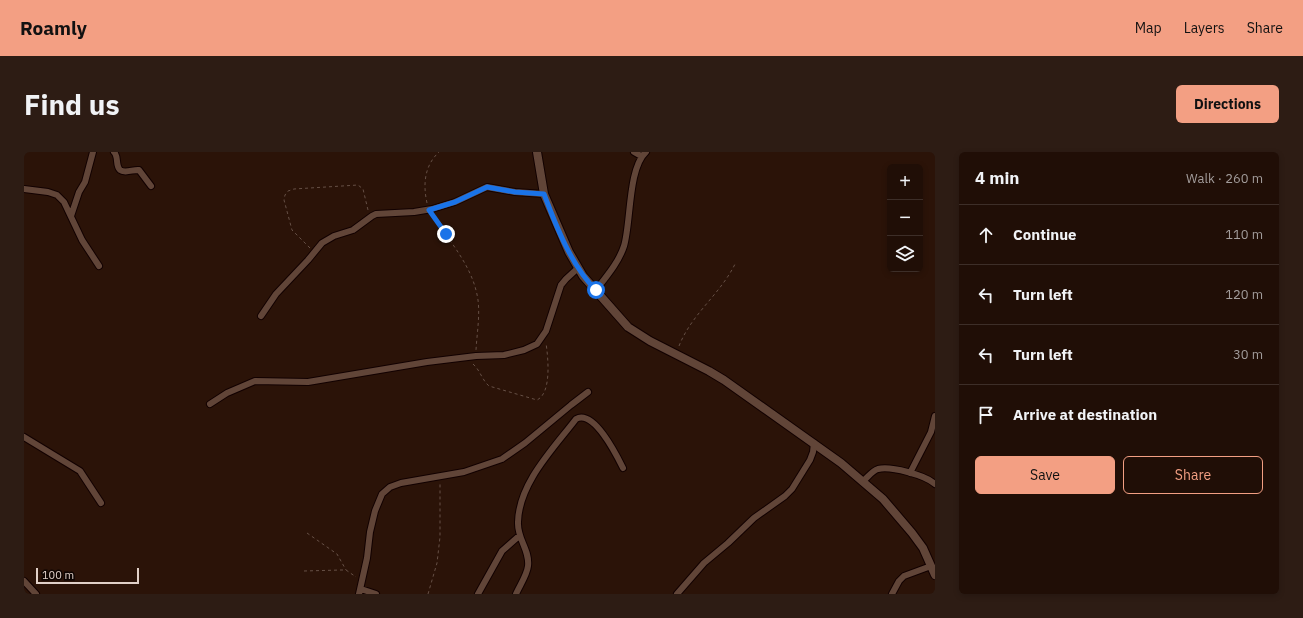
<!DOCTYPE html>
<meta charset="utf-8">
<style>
:root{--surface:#200e06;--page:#2d1c14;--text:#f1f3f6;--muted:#a29c9b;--line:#3d2e28;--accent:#f39f83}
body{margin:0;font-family:"IBM Plex Sans",sans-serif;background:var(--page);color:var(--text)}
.controls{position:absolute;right:12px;top:12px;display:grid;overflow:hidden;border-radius:6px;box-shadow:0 2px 6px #0003}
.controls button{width:36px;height:36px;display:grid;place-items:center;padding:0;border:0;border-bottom:1px solid var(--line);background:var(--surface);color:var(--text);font:20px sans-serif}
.scale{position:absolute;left:12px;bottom:10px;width:103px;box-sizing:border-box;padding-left:4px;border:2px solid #e1d0c8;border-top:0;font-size:11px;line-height:14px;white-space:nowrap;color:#e1d0c8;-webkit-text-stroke:3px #0c0402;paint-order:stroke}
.stop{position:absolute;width:12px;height:12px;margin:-9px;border:3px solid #1a73e8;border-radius:50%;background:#fff}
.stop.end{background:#1a73e8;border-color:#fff;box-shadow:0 1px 4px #0008}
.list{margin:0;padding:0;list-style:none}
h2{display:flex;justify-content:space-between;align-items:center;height:52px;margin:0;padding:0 16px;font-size:17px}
h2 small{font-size:13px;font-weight:400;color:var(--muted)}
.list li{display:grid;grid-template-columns:26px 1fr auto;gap:12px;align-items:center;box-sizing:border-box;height:60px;padding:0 16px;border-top:1px solid var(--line)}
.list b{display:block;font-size:15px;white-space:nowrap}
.list em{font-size:13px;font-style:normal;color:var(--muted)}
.actions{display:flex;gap:8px;padding:12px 16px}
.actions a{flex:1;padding:9px 0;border:1px solid var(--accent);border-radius:6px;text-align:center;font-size:14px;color:var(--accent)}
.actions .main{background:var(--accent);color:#111}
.icon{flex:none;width:22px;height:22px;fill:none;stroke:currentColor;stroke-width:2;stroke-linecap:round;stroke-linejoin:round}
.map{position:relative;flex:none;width:911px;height:442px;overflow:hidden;border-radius:6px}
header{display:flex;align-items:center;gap:24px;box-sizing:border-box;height:56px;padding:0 20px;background:var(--accent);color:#111}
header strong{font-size:19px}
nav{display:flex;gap:22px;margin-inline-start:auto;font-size:14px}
.intro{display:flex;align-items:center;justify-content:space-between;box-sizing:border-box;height:96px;padding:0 24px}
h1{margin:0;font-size:28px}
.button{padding:10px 18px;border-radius:6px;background:var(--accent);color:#111;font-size:14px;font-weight:700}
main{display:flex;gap:24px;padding:0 24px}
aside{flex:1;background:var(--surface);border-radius:6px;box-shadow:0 2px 6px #0003}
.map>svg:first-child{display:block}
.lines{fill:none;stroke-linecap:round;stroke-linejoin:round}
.street-casing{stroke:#120100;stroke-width:8}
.secondary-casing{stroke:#120100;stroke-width:10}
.path{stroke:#665046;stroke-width:1;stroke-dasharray:3 3;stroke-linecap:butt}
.street{stroke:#614538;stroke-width:6}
.secondary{stroke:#614538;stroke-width:8}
.route{stroke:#1a73e8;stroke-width:5}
</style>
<header>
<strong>Roamly</strong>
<nav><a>Map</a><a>Layers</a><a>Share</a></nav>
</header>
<div class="intro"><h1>Find us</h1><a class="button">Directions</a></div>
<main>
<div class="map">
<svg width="911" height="442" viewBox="0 0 911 442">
<rect width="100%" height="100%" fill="#2b1308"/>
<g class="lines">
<defs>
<path id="street" d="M90 0C95 5 91 13 96 18 101 22 110 17 115 18L127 34
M610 0 617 4
M0 37 24 40 33 43 40 50 58 88 75 114
M47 64 55 40 61 30 69 0
M572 138C582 125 595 110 600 94 607 71 604 16 622 0
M237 164 252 142 284 108 298 91 310 84 329 78 348 64 352 62 390 60 408 57 431 50 463 35 491 40 520 42
M186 252 203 241 231 229 284 230 403 210 452 204 480 203 500 198 513 192 522 179 537 133 542 127 554 116
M0 285 56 319 77 351
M886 321 907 280 911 264
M839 329C844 325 848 319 854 317 867 314 901 323 911 332
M0 429 12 442
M337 437 352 442
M335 442 343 406 346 380 351 359 358 342 366 335 377 331 440 320 478 307 501 291 547 253 564 240
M454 442 478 399 495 384
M492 442C496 433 503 423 504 414 506 398 493 387 494 370 495 331 529 297 552 267 570 257 593 304 599 316
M653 442 680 411 704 391 730 366 761 344 768 337 786 308 789 300 790 291
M868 442 875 429 880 424 907 414"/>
<path id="secondary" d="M513 0 520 42 545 100 559 124 604 175 626 189 685 219 700 228 817 311 859 347 888 381 899 396 911 423"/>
</defs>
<use href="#street" class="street-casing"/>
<use href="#secondary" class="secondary-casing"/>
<path class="path" d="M403 51C399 33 400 14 415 0
M409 63C426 91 449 114 454 148 456 164 453 181 452 198
M286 96 268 78 260 48 261 43 264 39 270 37 334 33 339 37 344 58
M655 194C668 161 697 142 712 110
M449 212C456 218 458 228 465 234L513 248C528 241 524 205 522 191
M283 381 313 402 322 418
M280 419 317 418H322L332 425
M404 442 413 411 416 385V330"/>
<use href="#street" class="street"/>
<use href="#secondary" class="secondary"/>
</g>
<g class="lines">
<path class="route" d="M422 82 405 58 431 50 463 35 491 40 520 42C532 74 548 115 572 138"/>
</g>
</svg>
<div class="controls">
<button>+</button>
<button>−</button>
<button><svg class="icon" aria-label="layers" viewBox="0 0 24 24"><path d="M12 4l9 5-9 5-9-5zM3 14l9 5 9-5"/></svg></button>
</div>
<div class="scale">100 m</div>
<div class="stop" style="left:572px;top:138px"></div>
<div class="stop end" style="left:422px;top:82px"></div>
</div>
<aside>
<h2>4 min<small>Walk · 260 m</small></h2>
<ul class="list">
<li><svg class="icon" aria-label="ahead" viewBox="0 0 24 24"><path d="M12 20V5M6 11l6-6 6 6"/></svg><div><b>Continue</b></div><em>110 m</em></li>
<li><svg class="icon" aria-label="left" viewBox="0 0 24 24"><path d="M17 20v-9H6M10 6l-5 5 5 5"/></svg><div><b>Turn left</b></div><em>120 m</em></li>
<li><svg class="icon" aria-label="left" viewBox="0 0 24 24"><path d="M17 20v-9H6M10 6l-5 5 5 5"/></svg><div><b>Turn left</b></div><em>30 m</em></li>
<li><svg class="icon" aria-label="arrive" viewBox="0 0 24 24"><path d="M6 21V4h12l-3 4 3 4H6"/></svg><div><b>Arrive at destination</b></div></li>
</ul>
<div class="actions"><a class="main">Save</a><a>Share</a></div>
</aside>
</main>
